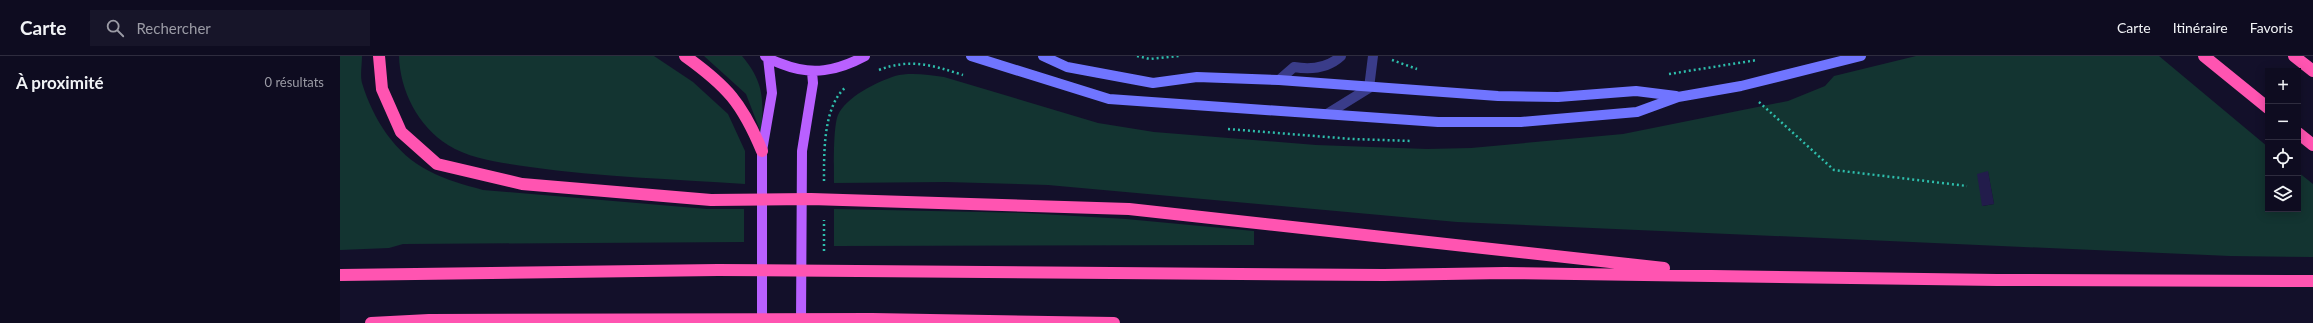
<!DOCTYPE html>
<html lang="fr">
<meta charset="utf-8">
<style>
:root{--surface:#0e0c20;--page:#171529;--text:#f1f3f6;--muted:#9b9ba5;--line:#2e2c3e}
body{margin:0;font-family:Lato,sans-serif;background:var(--page);color:var(--text)}
.controls{position:absolute;right:12px;top:12px;display:grid;overflow:hidden;border-radius:0px;box-shadow:0 2px 10px #0003}
.controls button{width:36px;height:36px;display:grid;place-items:center;padding:0;border:0;border-bottom:1px solid var(--line);background:var(--surface);color:var(--text);font:20px sans-serif}
.list{margin:0;padding:0;list-style:none}
h2{display:flex;justify-content:space-between;align-items:center;height:52px;margin:0;padding:0 16px;font-size:17px}
h2 small{font-size:13px;font-weight:400;color:var(--muted)}
.icon{flex:none;width:22px;height:22px;fill:none;stroke:currentColor;stroke-width:2;stroke-linecap:round;stroke-linejoin:round}
.map{position:relative;flex:none;width:1973px;height:267px;overflow:hidden}
header{display:flex;align-items:center;gap:24px;box-sizing:border-box;height:56px;padding:0 20px;background:var(--surface);border-bottom:1px solid var(--line)}
header strong{font-size:19px}
nav{display:flex;gap:22px;margin-inline-start:auto;font-size:14px}
.search{width:280px;height:36px;background:var(--page);display:flex;align-items:center;gap:10px;box-sizing:border-box;padding:0 14px;border-radius:0px;color:var(--muted);font-size:15px}
main{display:flex}
aside{flex:1;background:var(--surface)}
.map>svg:first-child{display:block}
.green{fill:#133431;fill-rule:evenodd}
.building{fill:#221c4b}
.lines{fill:none;stroke-linecap:round;stroke-linejoin:round}
.path{stroke:#2ebeac;stroke-width:2.5;stroke-dasharray:2 3;stroke-linecap:butt}
.lane{stroke:#3a3c89;stroke-width:10}
.secondary{stroke:#7075ff;stroke-width:10}
.primary{stroke:#b960ff;stroke-width:10}
.highway{stroke:#ff54b1;stroke-width:12}
</style>
<header>
<strong>Carte</strong>
<div class="search"><svg class="icon" aria-label="search" viewBox="0 0 24 24"><circle cx="10" cy="10" r="6"/><path d="M15 15l6 6"/></svg>Rechercher</div>
<nav><a>Carte</a><a>Itinéraire</a><a>Favoris</a></nav>
</header>
<main>
<aside>
<h2>À proximité<small>0 résultats</small></h2>
<ul class="list">
</ul>
</aside>
<div class="map">
<svg width="1973" height="267" viewBox="0 0 1973 267">
<rect width="100%" height="100%" fill="#13102a"/>
<path class="green" d="M0 0H22C22 8 20 19 22 27 33 63 55 98 89 115 106 124 125 129 143 134L367 153H404V186L63 188 49 192 0 194Z
M59 0H314L353 26 388 58 405 95V128C333 123 261 121 190 111 164 107 132 104 108 89 78 70 60 35 59 0Z
M364 0H402C424 26 424 44 421 77L406 38Z
M1576 0H1819L1928 91V153H1958V116L1973 128V201L1890 200 1117 166 708 129 606 126 494 127C494 112 493 71 498 59 506 41 537 26 555 20 570 16 589 19 604 21L758 67 814 76 976 89 1087 93 1131 92 1283 78 1448 45 1485 30 1494 20ZM1648 116 1654 148 1643 150Z
M494 153 684 157 786 163 914 175V189L494 190Z"/>
<path class="building" d="M1648 115 1654 148 1642 150 1637 118Z"/>
<g class="lines">
<path class="path" d="M797 0 810 3 839 0
M1052 4 1077 13
M539 14C570 2 592 9 623 19
M1329 18 1417 4
M1419 46 1494 114 1627 130
M888 73 1012 83 1072 85
M484 125C484 97 483 50 506 31
M484 195V164"/>
<path class="lane" d="M939 24 954 11C972 14 988 12 1001 0
M987 58 1029 32 1033 0"/>
<path class="secondary" d="M631 0 769 43 1098 66H1181L1297 56 1338 41 1401 30 1521 0
M703 0 727 11 813 27 857 21 939 24 1158 40 1218 41 1296 35 1336 40"/>
<path class="primary" d="M425 0C430 4 437 6 442 8 472 20 497 15 525 0
M422 267V95L432 37 428 2
M461 267 462 95 473 27 472 16"/>
<path class="highway" d="M39 0 42 33 61 76 97 108 182 128 371 144 471 143 789 153 1324 212
M345 0C387 30 402 47 422 95
M1864 0 1928 52
M1954 0 1973 15
M1958 77 1973 89
M0 219 378 214 1044 219 1165 217 1657 224 1973 225
M31 267 89 264 532 263 774 267"/>
</g>
</svg>
<div class="controls">
<button>+</button>
<button>−</button>
<button><svg class="icon" aria-label="locate" viewBox="0 0 24 24"><circle cx="12" cy="12" r="6"/><path d="M12 2v4M12 18v4M2 12h4M18 12h4"/></svg></button>
<button><svg class="icon" aria-label="layers" viewBox="0 0 24 24"><path d="M12 4l9 5-9 5-9-5zM3 14l9 5 9-5"/></svg></button>
</div>
</div>
</main>
